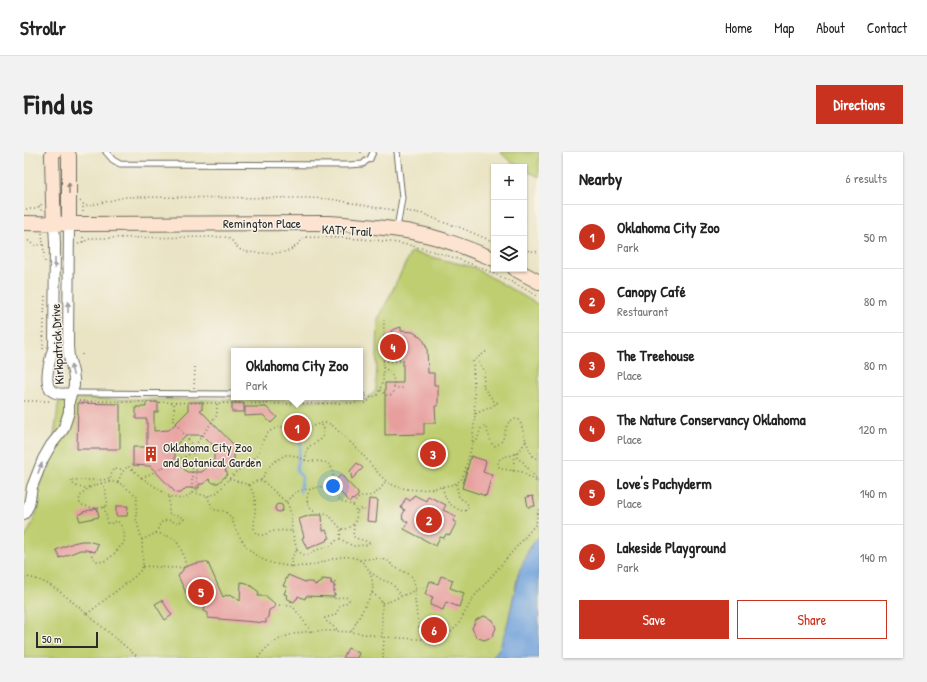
<!DOCTYPE html>
<meta charset="utf-8">
<style>
:root{--surface:#fff;--page:#f2f2f2;--text:#222;--muted:#767676;--line:#e0e0e0;--accent:#c8321e}
body{margin:0;font-family:"Patrick Hand",sans-serif;background:var(--page);color:var(--text)}
.controls{position:absolute;right:12px;top:12px;display:grid;overflow:hidden;border-radius:0px;box-shadow:0 1px 3px #0004}
.controls button{width:36px;height:36px;display:grid;place-items:center;padding:0;border:0;border-bottom:1px solid var(--line);background:var(--surface);color:var(--text);font:20px sans-serif}
.scale{position:absolute;left:12px;bottom:10px;width:62px;box-sizing:border-box;padding-left:4px;border:2px solid #2b2b2b;border-top:0;font-size:11px;line-height:14px;white-space:nowrap;color:#2b2b2b;-webkit-text-stroke:3px #f7f3e8;paint-order:stroke}
.you{position:absolute;left:309px;top:334px;width:14px;height:14px;margin:-10px;border:3px solid #fff;border-radius:50%;background:#1a73e8;box-shadow:0 0 0 6px #1a73e833}
.badge{display:grid;place-items:center;width:26px;height:26px;border-radius:50%;background:var(--accent);color:#fff;font-size:13px;font-weight:700}
.pin{position:absolute;translate:-50% -50%;border:2px solid #fff;box-shadow:0 1px 4px #0006}
.popup{position:absolute;left:207px;top:196px;width:132px;height:52px;box-sizing:border-box;display:grid;place-content:center;border-radius:0px;background:var(--surface);filter:drop-shadow(0 1px 3px #0005);font-size:13px;white-space:nowrap;color:var(--muted)}
.popup b{font-size:15px;color:var(--text)}
.popup::after{content:'';position:absolute;left:50%;top:100%;margin-left:-8px;border:8px solid transparent;border-top-color:var(--surface)}
.list{margin:0;padding:0;list-style:none}
h2{display:flex;justify-content:space-between;align-items:center;height:52px;margin:0;padding:0 16px;font-size:17px}
h2 small{font-size:13px;font-weight:400;color:var(--muted)}
.list li{display:grid;grid-template-columns:26px 1fr auto;gap:12px;align-items:center;box-sizing:border-box;height:64px;padding:0 16px;border-top:1px solid var(--line)}
.list b{display:block;font-size:15px;white-space:nowrap}
.list p{margin:0;font-size:13px;white-space:nowrap;color:var(--muted)}
.list em{font-size:13px;font-style:normal;color:var(--muted)}
.actions{display:flex;gap:8px;padding:12px 16px}
.actions a{flex:1;padding:9px 0;border:1px solid var(--accent);border-radius:0px;text-align:center;font-size:14px;color:var(--accent)}
.actions .main{background:var(--accent);color:#fff}
.icon{flex:none;width:22px;height:22px;fill:none;stroke:currentColor;stroke-width:2;stroke-linecap:round;stroke-linejoin:round}
.map{position:relative;flex:none;width:515px;height:506px;overflow:hidden;border-radius:0px}
header{display:flex;align-items:center;gap:24px;box-sizing:border-box;height:56px;padding:0 20px;background:var(--surface);border-bottom:1px solid var(--line)}
header strong{font-size:19px}
nav{display:flex;gap:22px;margin-inline-start:auto;font-size:14px}
.intro{display:flex;align-items:center;justify-content:space-between;box-sizing:border-box;height:96px;padding:0 24px}
h1{margin:0;font-size:28px}
.button{padding:10px 18px;border-radius:0px;background:var(--accent);color:#fff;font-size:14px;font-weight:700}
main{display:flex;gap:24px;padding:0 24px}
aside{flex:1;background:var(--surface);border-radius:0px;box-shadow:0 1px 3px #0004}
.map>svg:first-child{display:block}
.green{fill:#bece70;stroke:#747c4e}
.water{fill:#71a2db;stroke:#4e6683}
.lines{fill:none;stroke-linecap:round;stroke-linejoin:round}
.stream{stroke:#71a2db;stroke-width:2.5}
.building{fill:#e79f9e;fill-rule:evenodd}
.lane-casing{stroke:#6e6c61;stroke-width:7}
.street-casing{stroke:#6e6c61;stroke-width:12}
.secondary-casing{stroke:#6e6c61;stroke-width:16}
.path{stroke:#6e6c61;stroke-width:1.5;stroke-dasharray:1 3;stroke-linecap:butt}
.lane{stroke:#fff;stroke-width:5}
.street{stroke:#fff;stroke-width:10}
.secondary{stroke:#fde4d0;stroke-width:14}
.oneway{fill:#94887e}
.oneway2{fill:#a0a0a0}
.labels{text-anchor:middle;dominant-baseline:central;stroke-width:3;stroke-linejoin:round;paint-order:stroke}
.street-label{font-size:13px;fill:#2b2b2b;stroke:#f7f3e8}
.poi-label{font-size:13px;fill:#2b2b2b;stroke:#f7f3e8;text-anchor:start}
</style>
<header>
<strong>Strollr</strong>
<nav><a>Home</a><a>Map</a><a>About</a><a>Contact</a></nav>
</header>
<div class="intro"><h1>Find us</h1><a class="button">Directions</a></div>
<main>
<div class="map">
<svg width="515" height="506" viewBox="0 0 515 506">
<rect width="100%" height="100%" fill="#f7f3e8"/>
<filter id="ink" filterUnits="userSpaceOnUse"><feTurbulence type="fractalNoise" baseFrequency=".025" numOctaves="2"/><feDisplacementMap in="SourceGraphic" scale="8" xChannelSelector="R" yChannelSelector="G"/><feConvolveMatrix kernelMatrix="1 2 1 2 8 2 1 2 1" color-interpolation-filters="sRGB"/></filter>
<filter id="wash" filterUnits="userSpaceOnUse"><feTurbulence type="fractalNoise" baseFrequency=".012" numOctaves="4" result="noise"/><feDisplacementMap in="SourceGraphic" scale="16" xChannelSelector="R" yChannelSelector="G"/><feGaussianBlur stdDeviation="0.9" result="paint"/><feColorMatrix in="noise" values="0 0 0 0 0 0 0 0 0 0 0 0 0 0 0 0 0 1.4 0 .05"/><feComposite in="paint" operator="in"/></filter>
<g filter="url(#wash)">
<rect width="100%" height="100%" fill="#eae4c5"/>
<path class="green" d="M476 0H515V25L500 17V15C490 15 483 6 476 0Z
M387 100 449 115 515 153V384L505 397 494 423 484 470 476 495 468 506H0V388L8 372 16 351 12 343V335L26 315 35 247 341 248 352 239 354 168Z"/>
<path class="water" d="M515 384V506H468L476 495 484 470 494 423 505 397Z"/>
<g class="lines">
<path class="stream" d="M276 340 278 327 277 323 273 320V314L277 290"/>
</g>
<g id="blocks">
<path class="building" d="M377 175V179L389 180 395 184 400 189 403 196 404 221H410V233H414V254H411L412 271H400V282L361 283V231H379V208L361 203V190L362 185 365 181 371 177Z
M122 250H134V260H130V279L145 278 165 258H164V250H178V258H176L210 293V310L201 318 204 322 194 331H189L185 327 179 332H175V336H162L157 341H152L126 314 109 313V295H123V267H112V255H122ZM162 283H179L190 294V309L178 320H163L151 309V294Z
M54 251 96 252V297H53Z
M208 251H220V260H208Z
M221 255H242L253 265 247 271 239 263 221 264Z
M272 278 282 279V287H272Z
M418 295 420 306 400 309 399 298Z
M447 304 462 309 459 320 468 323 462 344 438 336Z
M333 311 339 316 328 327 326 319Z
M317 323 334 341V344L329 348 328 347 326 350 312 336 315 334 310 330Z
M390 343 402 349 404 344 422 353 419 358 432 364 429 369 432 371 426 383 422 382 420 386 416 385 412 394 380 377 384 370 378 367 379 365 378 364 381 358 377 356 382 346 386 349Z
M509 344 511 354 504 355 502 345Z
M345 347 354 348 352 370 343 369Z
M251 356a4 4 0 1 1 8 0a4 4 0 1 1-8 0Z
M92 354H104L103 364H92Z
M73 356 75 365 56 369 54 363 59 361V360Z
M287 363H298L299 379 302 378 306 386 303 387 304 388 283 397 278 386 280 385 275 367Z
M57 389H64L74 392 71 400 62 398H56L36 406 32 398 49 391Z
M181 410 184 411 199 445 202 443 204 444 206 443 208 445 210 444 216 449 217 430 223 431 235 440 234 444H242L250 451 251 455 245 458 244 465 242 467V471L184 466V461L180 459 181 453 174 450 176 445H164L154 424 159 418V416L169 412Z
M264 423 281 430H289L291 433 298 430V427L307 428V432H310V445L282 444 281 447 274 444 273 447H272L270 450 262 446 263 443 260 442 263 435 259 434Z
M417 424 429 428 426 436 440 441 435 455 422 450 419 458 406 453 409 445 401 442 406 429 414 432Z
M138 448 148 463 141 468 131 452Z
M460 464 469 468 472 476 468 485 460 488 452 485 448 476 452 468Z
M324 496 335 501 333 506H319Z"/>
</g>
</g>
<g filter="url(#ink)">
<use href="#blocks" fill-opacity="0" stroke="#6e6c61" stroke-width="1"/>
<g class="lines">
<defs>
<path id="lane" d="M82 0 89 8 96 12 324 13 339 12 342 9 346 7 349 0
M373 0 378 46 373 76
M47 241 210 242
M336 244H339"/>
<path id="street" d="M30 72 31 92 30 194C27 204 18 231 28 239 33 243 41 242 47 241
M0 362 5 353 8 335 19 307 27 293 39 278 45 260V249L50 234V227L49 220 45 205 44 194 45 72"/>
<path id="secondary" d="M30 0 28 3 29 49 30 72
M43 0 45 4V72
M0 71 59 72 304 71C333 73 363 75 392 81 419 86 445 97 470 107
M491 117 515 130"/>
</defs>
<use href="#lane" class="lane-casing"/>
<use href="#street" class="street-casing"/>
<use href="#secondary" class="secondary-casing"/>
<path class="path" d="M337 0V3
M56 49 59 52 64 54 101 45 286 46 307 47 349 55 370 58
M15 54 17 57V59
M2 57H11L18 52
M382 59 400 62 421 71 435 75 470 90
M59 60V52
M18 81 21 111
M0 88 5 89 9 93H22
M59 90V82
M54 92 68 86 200 85C210 86 209 94 217 98 225 102 256 102 264 99 271 96 276 90 281 85 313 86 347 86 379 92 425 101 475 121 515 145
M500 98 515 100
M19 197 21 143
M58 203V201
M452 207 461 219 459 235 472 252
M359 209H379
M359 215C369 222 370 224 370 236
M170 236 171 215
M356 238C359 241 365 246 368 242 370 240 369 238 370 236H379
M0 249H25
M55 249C149 250 242 253 335 251
M341 251H343L347 245 353 244 359 230 360 168
M150 252V269L170 295
M451 262 449 209 463 199
M502 289 508 304 515 308
M449 290 453 288 457 276 461 274 462 276 468 292 470 294C487 290 475 267 494 267L496 269 502 289C499 293 496 299 491 302 485 305 477 303 474 310L475 315 478 317 498 320 515 331
M492 301 493 306 499 310 515 330
M281 308C291 311 308 305 309 322 310 328 305 331 300 334
M170 310 172 314 173 341
M489 319 490 308 489 303
M205 327 226 333
M237 328 247 312 261 303H268L281 308 284 295 298 287 300 277 296 272
M85 330 88 320 90 317H99
M94 330 98 320 104 314 118 326
M77 331C81 335 82 337 82 342 82 345 84 349 83 352 80 359 61 355 56 352 51 336 83 327 95 331 101 334 107 340 113 344L112 367 118 388
M300 334C311 337 309 343 316 348 320 352 327 351 330 355 337 364 329 379 317 377L304 362C301 361 298 361 294 361 282 357 281 346 286 337Z
M65 335C57 337 50 335 46 328H79L83 327 87 325
M418 335C422 346 421 350 432 356 435 358 437 359 441 359L444 357C445 349 439 349 435 345L432 331
M168 341V314L170 310V295L193 263V251
M145 344 118 326 170 300
M183 344 189 357C193 359 198 358 201 360 208 363 209 372 212 378 221 395 232 408 252 412 262 414 272 415 283 414 303 411 329 393 344 417 348 424 350 433 348 441L327 480 360 485 408 488 418 485 425 482 434 473 449 446 512 372 515 357
M262 350C270 341 273 338 285 337
M329 353C332 348 335 344 342 344 344 344 346 344 348 343 354 341 359 334 362 328
M333 359 337 357 341 358
M316 387 317 377
M273 398C284 408 284 401 293 398 297 396 302 396 306 394 310 392 311 388 316 387L329 394 343 393 345 391C340 387 333 388 329 384L330 373
M66 399C72 418 86 408 94 397 96 394 99 393 100 390 102 384 98 372 93 369L86 372 84 371 80 354
M336 408C343 407 358 405 364 409 366 410 368 414 371 415 376 419 382 419 387 424 393 432 390 439 391 448 393 462 393 475 400 487
M119 414 149 416 162 415C160 405 157 391 148 386 143 383 137 382 132 381
M267 415 268 405 273 398 268 379C263 379 257 378 252 379 243 379 236 389 230 378 230 367 232 356 231 345 230 341 227 338 226 333 229 329 235 328 239 329L264 352 267 363 268 379
M346 420 358 428 367 431 370 434 377 443
M0 425C25 426 44 447 63 462
M307 430H311V447C316 447 321 442 325 448L324 450 317 453 311 463 301 466 302 469 315 479
M348 441 356 447 358 451V484
M358 451 367 449 377 444 386 441 392 437 403 435
M251 453 267 454 270 456 288 480
M267 454V448
M115 506 63 462 110 425 117 418 119 414 118 388 132 381 136 372 139 369 144 368 154 371 159 368 160 367C156 363 149 364 145 361V344C151 346 157 348 163 345 165 344 166 342 168 341 174 339 180 348 192 341 197 338 200 332 204 328 208 324 212 320 216 317 222 313 228 310 232 304 239 295 237 284 248 278 259 272 272 275 284 275 292 274 300 268 308 273 318 283 329 292 339 303 346 311 353 321 361 328 375 340 400 339 417 335 425 333 434 333 439 325L448 293 451 262 467 255 474 250
M234 506C255 475 295 478 327 480
M359 506 360 485"/>
<use href="#lane" class="lane"/>
<use href="#street" class="street"/>
<use href="#secondary" class="secondary"/>
</g>
<defs><path id="oneway-solid" d="M-6-.8H1V-3.2L6.5 0L1 3.2V.8H-6Z"/></defs>
<use class="oneway" href="#oneway-solid" transform="translate(45 36) rotate(-90)"/>
<g class="oneway2">
<use href="#oneway-solid" transform="translate(31 111) rotate(90)"/>
<use href="#oneway-solid" transform="translate(44 155) rotate(-90)"/>
<use href="#oneway-solid" transform="translate(48 218) rotate(-104)"/>
<use href="#oneway-solid" transform="translate(16 316) rotate(-69)"/>
</g>
</g>
<defs>
<symbol id="building-bare" viewBox="-9 -9 18 18"><path d="M-4-6H4V6H1V3H-1V6H-4ZM-2.5-4.3h1.7v1.8h-1.7ZM.8-4.3h1.7v1.8H.8ZM-2.5-1h1.7V.8h-1.7ZM.8-1h1.7V.8H.8Z" fill="#c8321e" stroke="#f7f3e8" stroke-width="2.5" paint-order="stroke"/></symbol>
</defs>
<g fill-rule="evenodd">
<use href="#building-bare" x="116" y="291" width="22" height="22"/>
</g>
<g class="labels">
<g class="street-label">
<text x="238" y="71">Remington Place</text>
<text transform="translate(323 78) rotate(3)">KATY Trail</text>
<text transform="translate(33 192) rotate(-93)">Kirkpatrick Drive</text>
</g>
<g class="poi-label">
<text x="139" y="295">Oklahoma City Zoo<tspan x="139" dy="15">and Botanical Garden</tspan></text>
</g>
</g>
</svg>
<div class="controls">
<button>+</button>
<button>−</button>
<button><svg class="icon" aria-label="layers" viewBox="0 0 24 24"><path d="M12 4l9 5-9 5-9-5zM3 14l9 5 9-5"/></svg></button>
</div>
<div class="scale">50 m</div>
<div class="you"></div>
<div class="pin badge" style="left:273px;top:276px">1</div>
<div class="popup"><b>Oklahoma City Zoo</b>Park</div>
<div class="pin badge" style="left:405px;top:368px">2</div>
<div class="pin badge" style="left:409px;top:302px">3</div>
<div class="pin badge" style="left:369px;top:195px">4</div>
<div class="pin badge" style="left:177px;top:440px">5</div>
<div class="pin badge" style="left:410px;top:478px">6</div>
</div>
<aside>
<h2>Nearby<small>6 results</small></h2>
<ul class="list">
<li><span class="badge">1</span><div><b>Oklahoma City Zoo</b><p>Park</p></div><em>50 m</em></li>
<li><span class="badge">2</span><div><b>Canopy Café</b><p>Restaurant</p></div><em>80 m</em></li>
<li><span class="badge">3</span><div><b>The Treehouse</b><p>Place</p></div><em>80 m</em></li>
<li><span class="badge">4</span><div><b>The Nature Conservancy Oklahoma</b><p>Place</p></div><em>120 m</em></li>
<li><span class="badge">5</span><div><b>Love's Pachyderm</b><p>Place</p></div><em>140 m</em></li>
<li><span class="badge">6</span><div><b>Lakeside Playground</b><p>Park</p></div><em>140 m</em></li>
</ul>
<div class="actions"><a class="main">Save</a><a>Share</a></div>
</aside>
</main>
